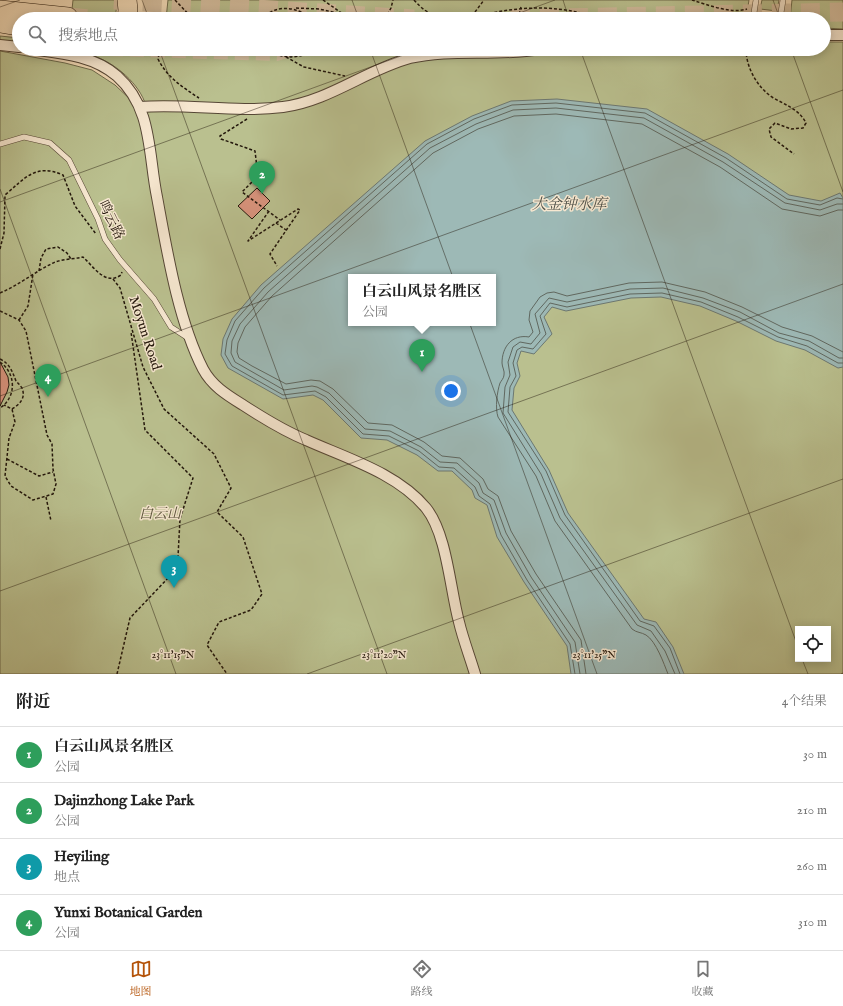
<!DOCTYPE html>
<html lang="zh">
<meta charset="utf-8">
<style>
:root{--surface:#fff;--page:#f2f2f2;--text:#222;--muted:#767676;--line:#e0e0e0;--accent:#b45309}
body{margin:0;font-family:"IM FELL English","Noto Serif SC",serif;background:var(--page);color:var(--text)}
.controls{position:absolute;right:12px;bottom:12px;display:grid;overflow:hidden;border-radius:0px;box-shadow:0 2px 10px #0003}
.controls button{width:36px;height:36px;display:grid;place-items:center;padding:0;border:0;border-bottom:1px solid var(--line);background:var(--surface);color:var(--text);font:20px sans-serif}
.you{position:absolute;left:451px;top:391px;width:14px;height:14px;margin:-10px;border:3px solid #fff;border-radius:50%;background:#1a73e8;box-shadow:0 0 0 6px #1a73e833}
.badge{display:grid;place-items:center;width:26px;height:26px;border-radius:50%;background:var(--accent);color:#fff;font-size:13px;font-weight:700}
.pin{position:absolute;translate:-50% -33px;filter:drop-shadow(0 1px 2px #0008)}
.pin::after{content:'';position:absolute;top:21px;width:14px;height:12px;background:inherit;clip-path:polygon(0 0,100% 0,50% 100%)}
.popup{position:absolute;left:348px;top:274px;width:148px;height:52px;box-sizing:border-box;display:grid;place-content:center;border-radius:0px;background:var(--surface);filter:drop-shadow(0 1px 3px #0005);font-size:13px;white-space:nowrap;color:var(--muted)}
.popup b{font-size:15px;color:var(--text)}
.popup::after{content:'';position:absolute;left:50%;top:100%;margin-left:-8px;border:8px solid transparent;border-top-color:var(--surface)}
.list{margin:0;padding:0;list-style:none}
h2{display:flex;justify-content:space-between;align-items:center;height:52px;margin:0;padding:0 16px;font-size:17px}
h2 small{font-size:13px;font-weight:400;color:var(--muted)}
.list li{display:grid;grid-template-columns:26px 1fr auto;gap:12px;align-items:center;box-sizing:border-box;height:56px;padding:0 16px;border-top:1px solid var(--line)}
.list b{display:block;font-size:15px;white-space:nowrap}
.list p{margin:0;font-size:13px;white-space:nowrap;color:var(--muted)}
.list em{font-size:13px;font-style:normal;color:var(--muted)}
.icon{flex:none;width:22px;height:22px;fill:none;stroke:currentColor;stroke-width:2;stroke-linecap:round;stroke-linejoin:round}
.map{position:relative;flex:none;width:843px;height:674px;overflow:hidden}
.search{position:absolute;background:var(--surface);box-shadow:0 2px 10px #0003;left:12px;right:12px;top:12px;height:44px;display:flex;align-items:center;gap:10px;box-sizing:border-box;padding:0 14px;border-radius:22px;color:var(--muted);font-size:15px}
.sheet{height:276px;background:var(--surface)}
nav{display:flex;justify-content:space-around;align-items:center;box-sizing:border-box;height:56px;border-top:1px solid var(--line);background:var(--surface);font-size:11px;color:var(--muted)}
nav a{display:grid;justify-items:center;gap:2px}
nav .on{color:var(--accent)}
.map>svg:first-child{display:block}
.green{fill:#bac08f;stroke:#6e6b4d;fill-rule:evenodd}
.water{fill:#9db9b6;stroke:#6c7872;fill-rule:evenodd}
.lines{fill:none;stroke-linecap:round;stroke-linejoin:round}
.shore{stroke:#606860;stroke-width:1}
.building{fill:#da947e;stroke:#22160b}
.secondary-tunnel{stroke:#d3bd9e;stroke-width:14;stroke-dasharray:14 7;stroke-linecap:butt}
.highway-tunnel{stroke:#d3bd9e;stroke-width:19;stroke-dasharray:19 10;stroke-linecap:butt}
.lane-casing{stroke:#564736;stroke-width:6}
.street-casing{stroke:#564736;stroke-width:12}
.highway-casing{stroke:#22160b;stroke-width:20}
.path{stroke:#22160b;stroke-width:1.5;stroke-dasharray:3 2;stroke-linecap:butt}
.lane{stroke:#f7e8d1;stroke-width:5}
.street{stroke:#f7e8d1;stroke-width:10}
.highway{stroke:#f2dbb8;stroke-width:19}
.ticks{fill:none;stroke:#22160b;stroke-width:1;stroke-opacity:0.45}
.labels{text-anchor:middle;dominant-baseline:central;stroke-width:3;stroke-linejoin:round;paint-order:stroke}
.street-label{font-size:14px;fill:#22160b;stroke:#f7e8d1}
.park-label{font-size:14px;font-style:italic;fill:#575239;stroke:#f7e8d1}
.water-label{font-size:15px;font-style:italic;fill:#4d4f47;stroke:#f7e8d1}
.ticks-label{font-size:10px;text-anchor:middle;fill:#22160b;stroke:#f7e8d1;stroke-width:3;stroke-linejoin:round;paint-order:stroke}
</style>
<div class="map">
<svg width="843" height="674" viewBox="0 0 843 674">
<rect width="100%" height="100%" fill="#f2dbb8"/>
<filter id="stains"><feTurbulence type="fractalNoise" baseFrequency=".005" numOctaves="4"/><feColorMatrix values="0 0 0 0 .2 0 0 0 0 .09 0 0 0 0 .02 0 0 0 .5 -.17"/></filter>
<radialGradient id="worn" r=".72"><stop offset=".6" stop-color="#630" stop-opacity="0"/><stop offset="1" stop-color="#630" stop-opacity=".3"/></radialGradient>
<path class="green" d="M73 0H115C117 6 117 13 113 19H71Z
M168 0H749L746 19H166Z
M762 0H779L777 11 760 9Z
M792 0H843V29L824 28V19H790Z
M0 36 19 38V43L0 41Z
M824 42H843V674H0V51L65 63 92 70 115 85 131 100 146 106C140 84 115 63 94 56 82 52 69 51 57 49H117L145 53 150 49H824ZM351 277H493V323H351ZM798 629H828V659H798Z"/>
<path class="water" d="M557 99 647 109 728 154 789 195 821 201 840 193 843 198V367L838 368 805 350 776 341 736 321 700 306 661 297 631 298 566 311 552 307 544 317 552 334 534 354 521 351 517 363 520 376 514 388 512 410 549 470 568 513 644 619 656 622 673 647 684 674H571L567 646 524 582 497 537 487 505 475 498 472 490 452 471H438L417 455 387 440 361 438 323 400 313 395 283 399 228 368 221 355 223 339 232 319 261 285 425 141 472 116 511 101ZM351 277H493V323H351Z"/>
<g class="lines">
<path class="shore" d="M575 674 570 644 527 580 501 535 490 504 479 496 475 487 454 468 439 467 419 451 389 436 363 434 326 397 315 391 283 395 232 366 225 354 227 340 235 321 264 288 427 144 474 119 512 105 556 103 645 113 726 158 787 199 820 205 837 198 843 199
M580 674 575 642 531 577 506 533 494 500 483 493 479 483 457 463 440 462 421 447 390 431 365 429 329 393 317 387 312 386 284 390 235 362 231 353 232 341 240 324 268 292 430 148 476 124 513 110 556 108 644 118 723 162 785 203 820 210 837 204H843
M586 674 581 640 536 574 511 531 498 496 488 489 483 479 460 458 442 456 424 442 392 425 368 423 333 389 320 381 311 380 286 384 252 366 239 358 237 352 238 343 245 327 272 296 433 153 478 129 514 116 556 114 642 124 720 167 782 209 820 216 838 210H843
M668 674C664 664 656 641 646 635 641 632 637 633 632 629L555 521 536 476 498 417C495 408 497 392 500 383 501 381 504 378 504 375 505 371 502 367 502 363 502 347 512 334 529 337L533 332 529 320 530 311 540 297 547 293 554 292 567 296 629 283 662 282 705 292 742 307 782 327 812 336 843 352
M675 674 665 651 651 631 637 625 560 518 541 474 503 413 505 387 510 375 508 362 513 347 520 342 531 344 540 333 535 314 549 298 567 302 630 289 663 288 703 298 740 312 779 333 809 341 839 358H843
M680 674 670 648 654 626 640 621 565 515 546 471 508 412 510 387 516 376 513 363 517 350 522 347 533 349 546 334 540 316 550 303 567 307 630 294 662 293 701 302 738 317 778 337 807 346 838 363H843"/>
</g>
<path class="building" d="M257 188 270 201 252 219 238 206Z
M0 362 8 377 9 385 7 392 0 406Z"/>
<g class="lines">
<path class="secondary-tunnel" d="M109 49 277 54 291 49"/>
<path class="highway-tunnel" d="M114 0 414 19
M68 17 90 19
M511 19 843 12"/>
<defs>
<path id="lane" d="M753 19 756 0
M780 19 783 0
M0 144 24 137 50 143 69 160 98 219 105 239 120 260 154 299 171 327 188 338"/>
<path id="street" d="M824 35H843
M0 45 19 47
M30 49C60 53 93 55 117 76 153 108 148 154 157 197 167 251 178 320 203 369 212 386 227 395 243 405 263 418 284 431 306 440 346 458 397 473 426 508 447 534 450 589 459 622 463 639 470 657 475 674
M140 107C187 103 235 113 283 107 329 101 366 70 410 58 451 48 497 57 540 49"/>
<path id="highway" d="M127 0 128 10 127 19
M0 10 68 17
M0 23 19 26"/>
</defs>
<use href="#lane" class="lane-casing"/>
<use href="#street" class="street-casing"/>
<use href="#highway" class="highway-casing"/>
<path class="path" d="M175 0 193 19
M323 0 350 19
M414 0C429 17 437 16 458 19
M692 0C708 5 731 14 747 9
M296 8 319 9 342 14
M472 16 484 0
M262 19C276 3 298 7 312 19
M385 19 391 8 393 0
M465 19C511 7 555 2 600 19
M518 19 521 7
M160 49 158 59C167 77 182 87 199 98
M266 49C281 59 300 60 314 49
M746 49C746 67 757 87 772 97 785 105 799 109 806 123L803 128 791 129 775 123 769 129 771 137 794 154
M399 51 403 49
M286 57 304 67 345 76
M247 119 220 136 221 139 255 151 258 176 242 192 280 220
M269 211 248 241 298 209 300 210 270 254 277 266
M276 223 286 230
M0 249 4 233 5 195C25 178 36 163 63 175L75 206 96 234
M39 271 41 258 46 249 58 247 67 253 71 259
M113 279 120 288 143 367 164 409 214 454 231 488 217 512 243 537 262 594 251 610 219 622 207 645 227 674
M0 293C19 285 36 271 55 262 63 259 74 259 83 257 94 267 105 286 121 275L122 272
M0 311 19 320 26 331 47 435 52 444 53 469 56 484 53 494 33 500 11 486 5 476 9 438 15 422 12 409
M19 320 28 306 33 274
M0 359C10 364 12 371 16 381 18 383 20 385 22 388 26 398 20 404 12 409L4 405
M0 362C16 373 17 397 0 408
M7 459 39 476 53 472
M46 497 51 521
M117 674 130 618 170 576 178 557 180 519 193 478 145 430 131 332"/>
<use href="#lane" class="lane"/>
<use href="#street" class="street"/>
<use href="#highway" class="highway"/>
</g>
<path class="ticks" d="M142 0 149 19M352 0 359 19M563 0 569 19M773 0 780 19M0 7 20 0M503 19 555 0M159 49 387 674M370 49 597 674M580 49 798 647M791 49 843 192M0 189 176 674M0 202 420 49M0 396 843 90M0 591 843 284M802 659 808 674M307 674 843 479M841 674 843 673"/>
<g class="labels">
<g class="street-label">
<text transform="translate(111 220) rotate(64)">鸣云路</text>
<text transform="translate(145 333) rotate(72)">Moyun Road</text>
</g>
<g class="park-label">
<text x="160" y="514">白云山</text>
</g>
<g class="water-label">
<text x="569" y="204">大金钟水库</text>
</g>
</g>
<g class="ticks-label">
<text x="173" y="658">23°11'15"N</text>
<text x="384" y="658">23°11'20"N</text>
<text x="594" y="658">23°11'25"N</text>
</g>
<rect width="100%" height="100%" filter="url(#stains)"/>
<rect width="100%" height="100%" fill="url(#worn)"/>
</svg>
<div class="controls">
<button><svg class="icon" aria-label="locate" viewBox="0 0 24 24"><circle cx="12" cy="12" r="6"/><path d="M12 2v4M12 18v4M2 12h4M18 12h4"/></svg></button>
</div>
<div class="you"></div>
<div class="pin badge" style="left:422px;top:372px;background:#2e9e5b">1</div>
<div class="popup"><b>白云山风景名胜区</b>公园</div>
<div class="pin badge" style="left:262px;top:194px;background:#2e9e5b">2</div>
<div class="pin badge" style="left:174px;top:588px;background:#0f9aa8">3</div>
<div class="pin badge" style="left:48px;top:397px;background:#2e9e5b">4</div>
<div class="search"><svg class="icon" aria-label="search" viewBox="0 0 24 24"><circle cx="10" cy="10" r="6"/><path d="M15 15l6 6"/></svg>搜索地点</div>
</div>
<section class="sheet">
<h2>附近<small>4个结果</small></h2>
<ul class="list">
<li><span class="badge" style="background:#2e9e5b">1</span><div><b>白云山风景名胜区</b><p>公园</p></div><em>30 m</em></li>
<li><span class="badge" style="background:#2e9e5b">2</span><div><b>Dajinzhong Lake Park</b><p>公园</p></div><em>210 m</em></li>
<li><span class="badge" style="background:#0f9aa8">3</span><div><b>Heyiling</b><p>地点</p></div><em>260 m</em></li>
<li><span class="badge" style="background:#2e9e5b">4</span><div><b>Yunxi Botanical Garden</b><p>公园</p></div><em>310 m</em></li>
</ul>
</section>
<nav>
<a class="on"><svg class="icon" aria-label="map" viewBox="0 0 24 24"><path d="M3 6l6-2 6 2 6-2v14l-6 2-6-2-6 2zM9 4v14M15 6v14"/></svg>地图</a>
<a><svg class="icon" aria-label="directions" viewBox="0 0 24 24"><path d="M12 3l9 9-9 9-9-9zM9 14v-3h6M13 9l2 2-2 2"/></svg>路线</a>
<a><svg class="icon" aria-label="saved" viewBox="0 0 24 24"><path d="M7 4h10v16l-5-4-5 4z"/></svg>收藏</a>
</nav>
